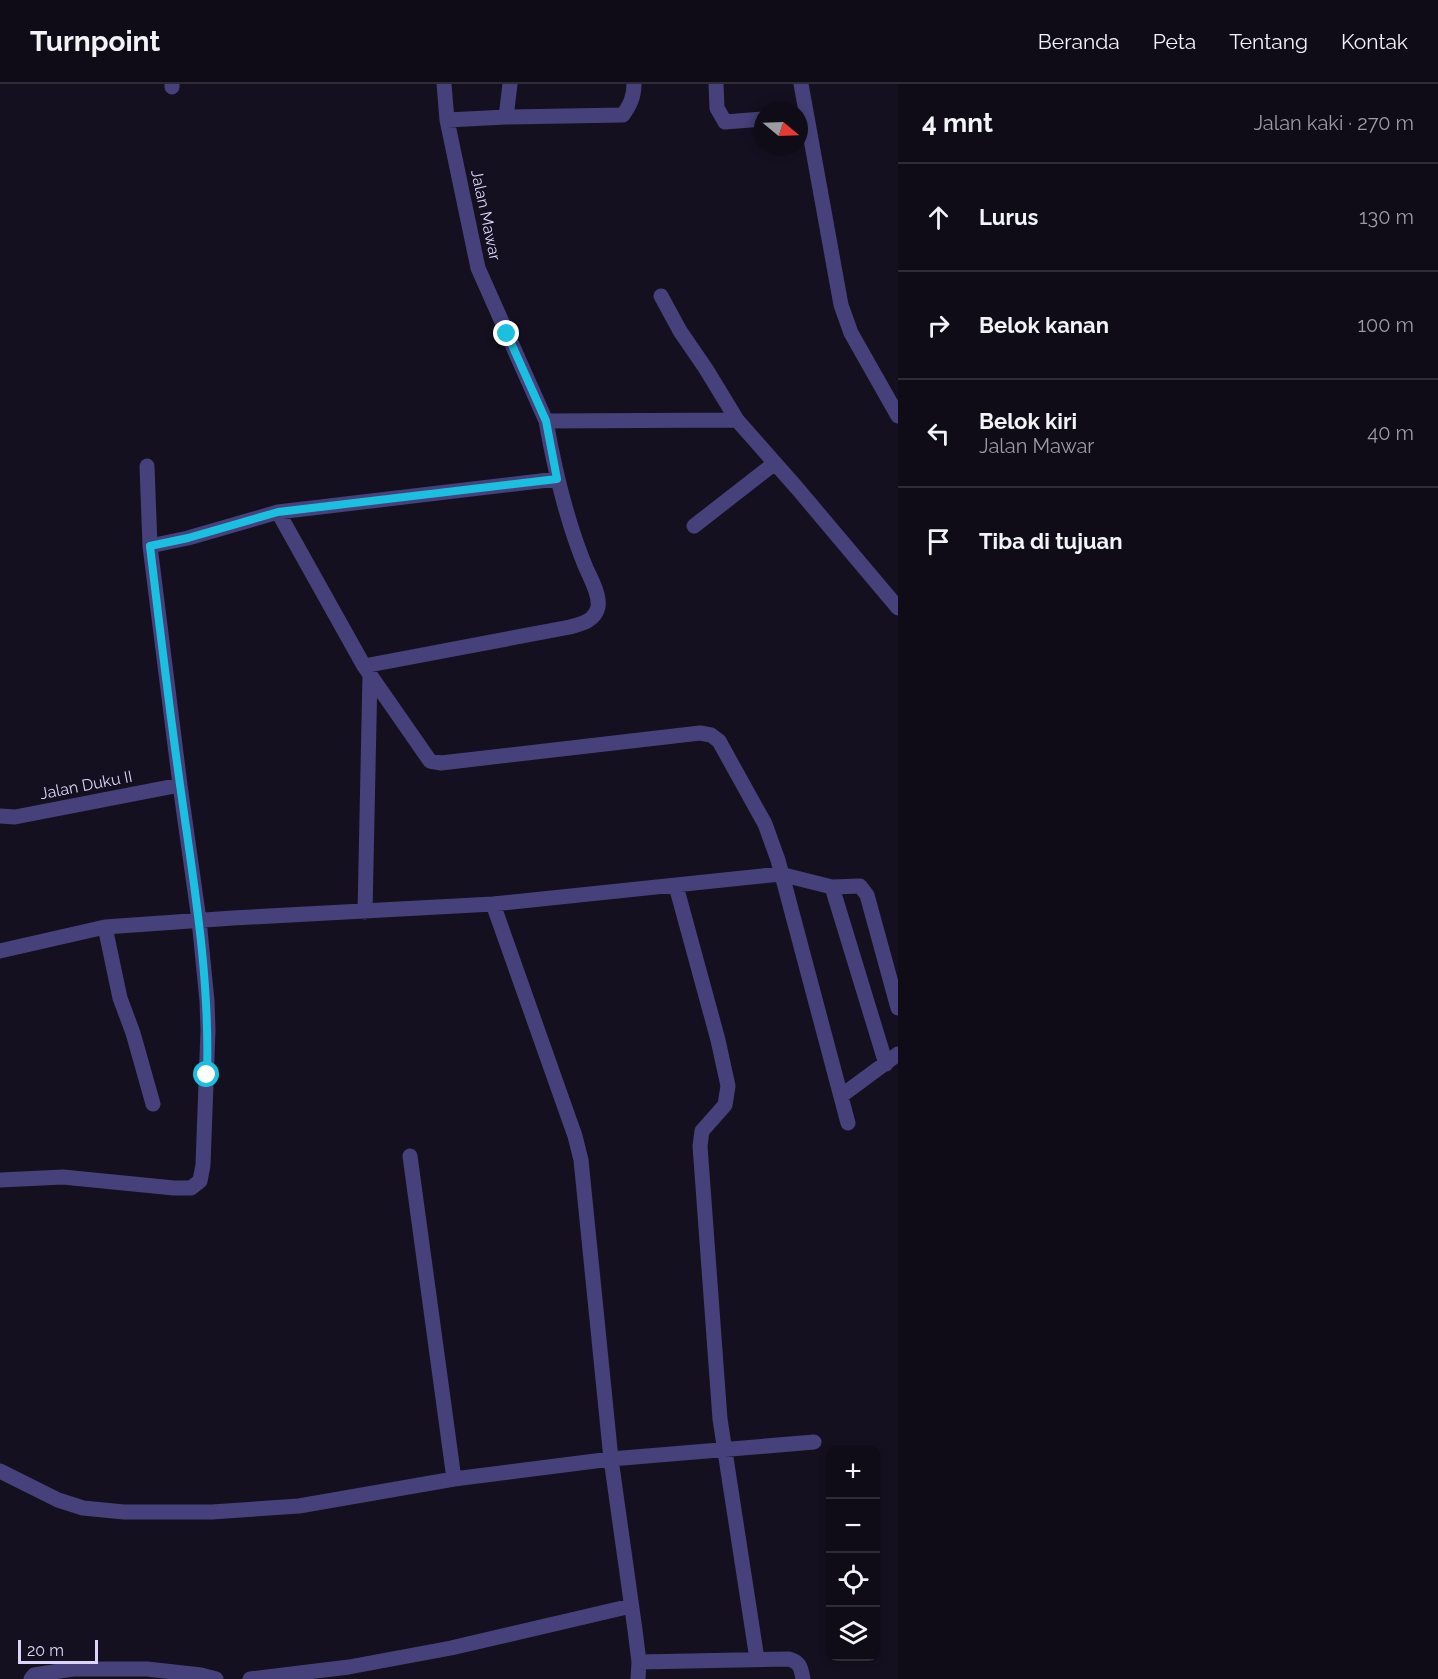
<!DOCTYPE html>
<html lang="id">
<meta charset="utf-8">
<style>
:root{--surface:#0f0c18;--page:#181521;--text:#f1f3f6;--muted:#9b9ba2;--line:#2f2c37}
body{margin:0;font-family:Raleway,sans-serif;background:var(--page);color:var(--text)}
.controls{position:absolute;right:18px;bottom:18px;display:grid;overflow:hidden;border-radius:12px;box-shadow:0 3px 9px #0003}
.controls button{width:54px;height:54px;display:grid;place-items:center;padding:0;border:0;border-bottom:2px solid var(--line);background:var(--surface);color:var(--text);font:30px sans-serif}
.compass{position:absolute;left:754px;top:18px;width:54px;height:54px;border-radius:50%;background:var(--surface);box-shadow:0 3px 9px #0003;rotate:109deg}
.scale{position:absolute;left:18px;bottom:15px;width:80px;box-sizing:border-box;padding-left:6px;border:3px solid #dbd5fa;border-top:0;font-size:16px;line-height:21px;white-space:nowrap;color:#dbd5fa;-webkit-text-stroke:4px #141020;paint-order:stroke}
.stop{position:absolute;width:18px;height:18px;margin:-14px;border:4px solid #1bbfdf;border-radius:50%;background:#fff}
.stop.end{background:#1bbfdf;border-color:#fff;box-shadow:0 2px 6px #0008}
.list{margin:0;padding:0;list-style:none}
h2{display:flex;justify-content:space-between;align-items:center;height:78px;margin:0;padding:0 24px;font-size:26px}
h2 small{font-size:20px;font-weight:400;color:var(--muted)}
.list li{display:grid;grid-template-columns:39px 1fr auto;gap:18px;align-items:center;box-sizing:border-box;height:108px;padding:0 24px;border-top:2px solid var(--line)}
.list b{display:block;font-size:22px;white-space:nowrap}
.list p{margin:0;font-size:20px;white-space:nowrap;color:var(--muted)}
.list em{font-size:20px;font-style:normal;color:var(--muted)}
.icon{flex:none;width:33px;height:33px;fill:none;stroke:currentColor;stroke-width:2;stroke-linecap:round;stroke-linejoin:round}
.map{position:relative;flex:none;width:898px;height:1595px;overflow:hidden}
header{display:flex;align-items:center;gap:36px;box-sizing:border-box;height:84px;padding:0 30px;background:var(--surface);border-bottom:2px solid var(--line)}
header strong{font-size:28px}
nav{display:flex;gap:33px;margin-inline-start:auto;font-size:21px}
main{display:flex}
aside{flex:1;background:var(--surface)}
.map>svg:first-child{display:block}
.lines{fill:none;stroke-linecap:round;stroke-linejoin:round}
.street{stroke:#46417a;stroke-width:15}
.route{stroke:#1bbfdf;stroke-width:8}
.labels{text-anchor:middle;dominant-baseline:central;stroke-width:4.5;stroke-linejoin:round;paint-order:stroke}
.street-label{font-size:16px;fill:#dbd5fa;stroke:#141020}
</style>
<header>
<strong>Turnpoint</strong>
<nav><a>Beranda</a><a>Peta</a><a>Tentang</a><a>Kontak</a></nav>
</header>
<main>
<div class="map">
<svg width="898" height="1595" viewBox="0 0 898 1595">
<rect width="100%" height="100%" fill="#141020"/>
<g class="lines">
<path class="street" d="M172 0V3
M716 0 717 24 725 38 763 35
M801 0 841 221 851 249 898 332
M506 33 510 0
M447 36 506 33 623 31C630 21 634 13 634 0
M661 212 680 247 706 285 737 336 797 404 898 524
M546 337 737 336
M278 428 364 582 430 677 441 679 700 649 711 651 719 657 765 740 778 776 848 1039
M694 442 775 379
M150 462 188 454 278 428 557 395
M364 582 570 543C581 540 595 537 598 523 600 511 591 495 586 484 566 436 555 388 546 337L478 184 447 36 444 0
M0 732 15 733 180 701
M676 802 718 956 728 1002 725 1021 702 1047 700 1062 720 1335 757 1575
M832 803 886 980
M493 820 575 1052 581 1076 611 1375 635 1546 639 1578 638 1595
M365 828 370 590
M105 843 120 914 133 949 153 1020
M0 867 105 843 233 834 493 820 780 790 832 803 860 802 867 811 898 924
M841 1012 898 970
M410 1072 454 1395
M0 1096 63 1093 174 1104H191L200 1097 203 1081 208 946 207 917 199 836 180 701 150 462 147 382
M0 1387 58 1416 83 1424 124 1428H212L299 1422 454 1395 611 1375 814 1358
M639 1578 789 1575C800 1578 801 1584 803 1595
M31 1595 34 1591 73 1585H147L201 1591 216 1595
M250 1595 349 1583 451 1564 631 1522"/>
</g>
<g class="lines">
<path class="route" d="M207 991C210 898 195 807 182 715 170 631 160 546 150 462L188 454 278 428 557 395 546 337 507 250"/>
</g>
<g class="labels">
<g class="street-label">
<text transform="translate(486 131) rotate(78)">Jalan Mawar</text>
<text transform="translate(86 701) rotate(-11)">Jalan Duku II</text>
</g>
</g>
</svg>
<div class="controls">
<button>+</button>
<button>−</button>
<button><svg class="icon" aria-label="locate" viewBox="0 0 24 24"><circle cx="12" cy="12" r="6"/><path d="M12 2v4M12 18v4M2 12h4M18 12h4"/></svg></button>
<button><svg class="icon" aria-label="layers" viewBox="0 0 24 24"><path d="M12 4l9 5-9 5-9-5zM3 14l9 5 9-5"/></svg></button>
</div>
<svg class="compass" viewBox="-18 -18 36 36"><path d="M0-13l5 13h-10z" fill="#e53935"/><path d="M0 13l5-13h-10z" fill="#9b9ba2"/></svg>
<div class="scale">20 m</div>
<div class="stop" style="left:207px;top:991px"></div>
<div class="stop end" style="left:507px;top:250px"></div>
</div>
<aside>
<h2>4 mnt<small>Jalan kaki · 270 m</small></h2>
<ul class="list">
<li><svg class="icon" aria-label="ahead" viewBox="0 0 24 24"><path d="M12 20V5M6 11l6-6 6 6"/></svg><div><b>Lurus</b></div><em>130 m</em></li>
<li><svg class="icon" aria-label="right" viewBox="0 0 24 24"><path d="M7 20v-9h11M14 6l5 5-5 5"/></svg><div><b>Belok kanan</b></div><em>100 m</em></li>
<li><svg class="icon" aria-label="left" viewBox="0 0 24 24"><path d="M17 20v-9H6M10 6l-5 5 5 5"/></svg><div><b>Belok kiri</b><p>Jalan Mawar</p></div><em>40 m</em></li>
<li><svg class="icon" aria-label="arrive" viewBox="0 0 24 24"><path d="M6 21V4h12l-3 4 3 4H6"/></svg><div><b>Tiba di tujuan</b></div></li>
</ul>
</aside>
</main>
